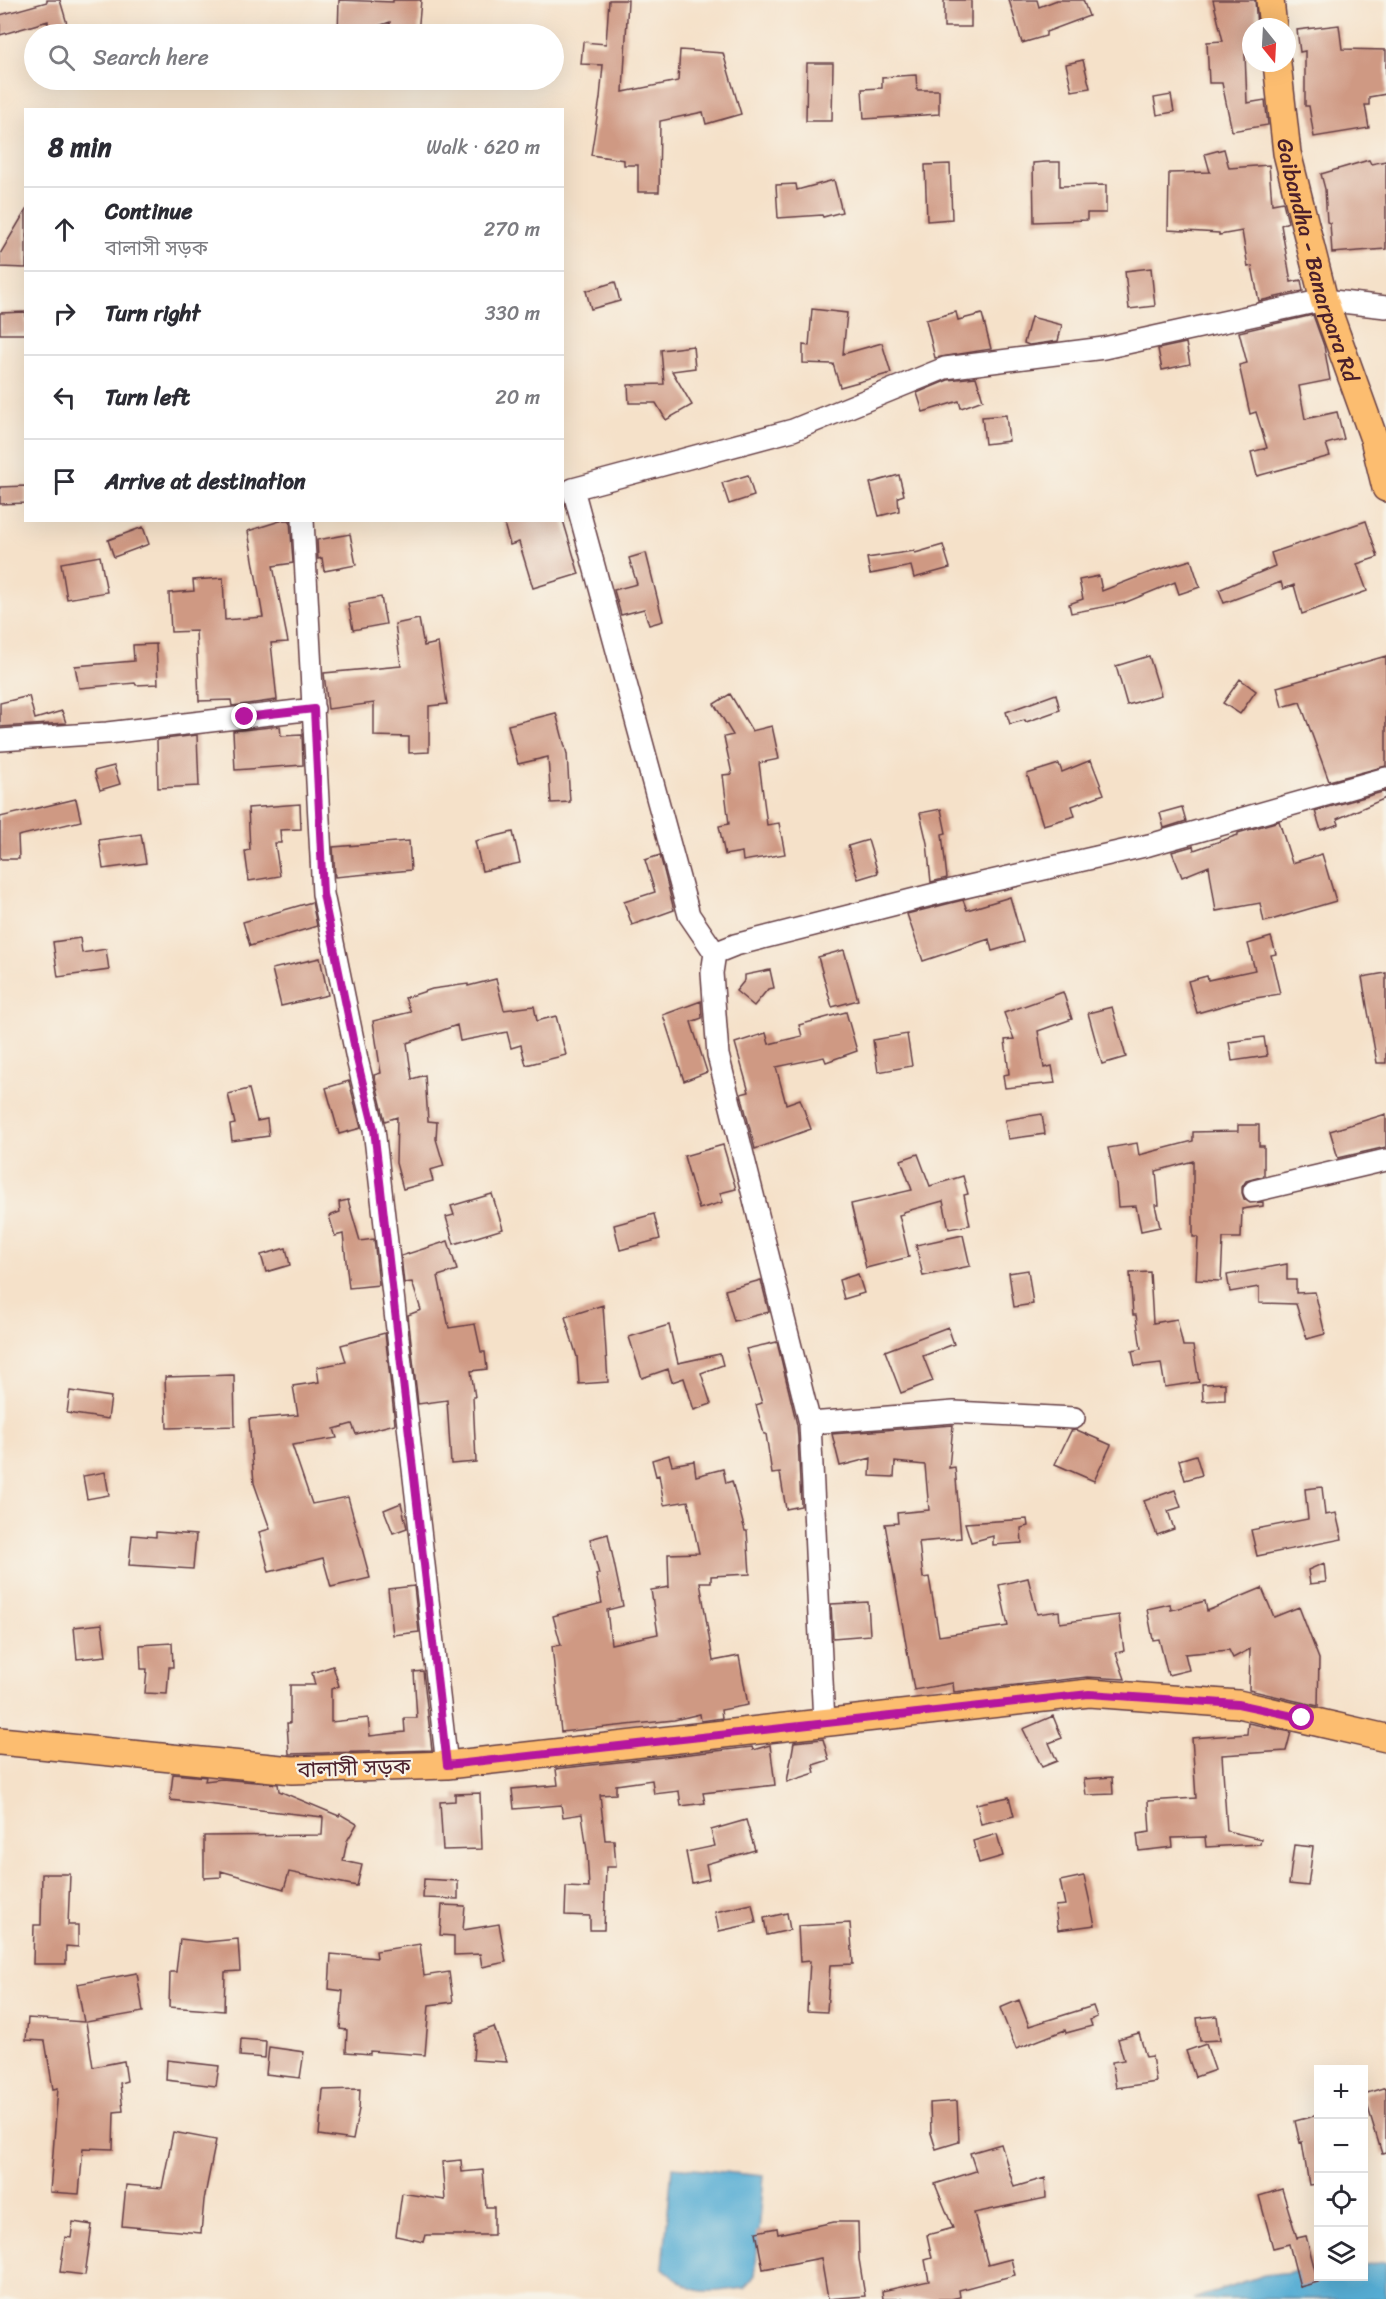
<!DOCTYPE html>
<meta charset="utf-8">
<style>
:root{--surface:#fff;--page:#f7f7f7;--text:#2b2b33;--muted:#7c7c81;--line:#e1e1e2}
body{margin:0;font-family:Sriracha,"Noto Sans Bengali",sans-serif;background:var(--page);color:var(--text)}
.controls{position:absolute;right:18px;bottom:18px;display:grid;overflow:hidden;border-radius:0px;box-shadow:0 6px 24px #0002}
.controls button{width:54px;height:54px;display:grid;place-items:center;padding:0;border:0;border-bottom:2px solid var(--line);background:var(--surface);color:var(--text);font:30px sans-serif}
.compass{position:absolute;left:1242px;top:18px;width:54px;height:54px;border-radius:50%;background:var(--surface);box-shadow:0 6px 24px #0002;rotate:162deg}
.stop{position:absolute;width:18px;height:18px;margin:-14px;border:4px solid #b5179e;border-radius:50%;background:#fff}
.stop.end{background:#b5179e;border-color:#fff;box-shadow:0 2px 6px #0008}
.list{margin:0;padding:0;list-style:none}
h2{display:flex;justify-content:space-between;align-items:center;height:78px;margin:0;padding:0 24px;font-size:26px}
h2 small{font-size:20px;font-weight:400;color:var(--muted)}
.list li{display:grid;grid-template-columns:39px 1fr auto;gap:18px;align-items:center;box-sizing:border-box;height:84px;padding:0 24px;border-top:2px solid var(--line)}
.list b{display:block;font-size:22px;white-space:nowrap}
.list p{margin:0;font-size:20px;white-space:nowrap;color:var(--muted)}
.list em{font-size:20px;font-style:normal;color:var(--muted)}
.icon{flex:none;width:33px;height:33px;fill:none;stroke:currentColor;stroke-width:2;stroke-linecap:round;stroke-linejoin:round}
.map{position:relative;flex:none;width:1386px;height:2299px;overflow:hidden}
.search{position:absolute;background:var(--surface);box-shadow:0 6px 24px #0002;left:24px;top:24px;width:540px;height:66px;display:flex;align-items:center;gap:15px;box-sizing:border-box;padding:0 21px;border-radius:33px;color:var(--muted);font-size:22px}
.panel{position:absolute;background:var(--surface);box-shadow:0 6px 24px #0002;left:24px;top:108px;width:540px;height:414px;border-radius:0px}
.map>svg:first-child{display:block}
.water{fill:#57add4;stroke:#506680;stroke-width:1.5}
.building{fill:#cf9983}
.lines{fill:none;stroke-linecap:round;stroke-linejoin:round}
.minor-casing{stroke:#643c43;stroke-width:24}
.major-casing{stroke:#643c43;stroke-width:30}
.minor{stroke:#fff;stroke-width:21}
.major{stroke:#fcbd6f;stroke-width:27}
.route{stroke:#b5179e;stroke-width:8}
.labels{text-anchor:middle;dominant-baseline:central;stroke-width:4.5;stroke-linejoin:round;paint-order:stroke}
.street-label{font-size:22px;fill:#4a1f2b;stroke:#f7f3e8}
</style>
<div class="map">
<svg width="1386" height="2299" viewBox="0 0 1386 2299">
<rect width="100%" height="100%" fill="#f7f3e8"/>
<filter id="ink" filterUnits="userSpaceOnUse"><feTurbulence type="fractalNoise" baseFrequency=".0167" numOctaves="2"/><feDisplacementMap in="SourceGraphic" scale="12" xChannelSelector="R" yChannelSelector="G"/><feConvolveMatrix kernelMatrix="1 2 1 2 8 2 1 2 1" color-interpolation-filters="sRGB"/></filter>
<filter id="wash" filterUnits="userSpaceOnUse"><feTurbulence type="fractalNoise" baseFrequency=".008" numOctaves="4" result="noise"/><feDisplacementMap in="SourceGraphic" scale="24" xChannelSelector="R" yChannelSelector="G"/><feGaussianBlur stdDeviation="1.35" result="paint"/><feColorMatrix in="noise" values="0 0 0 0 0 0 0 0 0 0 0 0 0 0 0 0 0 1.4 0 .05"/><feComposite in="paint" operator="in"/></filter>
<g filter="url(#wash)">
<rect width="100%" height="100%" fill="#f5e1c9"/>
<path class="water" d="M672 2167 764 2176 755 2275 745 2288C702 2292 697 2298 663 2268Z
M1386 2262V2299H1193L1264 2275 1318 2269V2276H1364V2265Z"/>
<g id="blocks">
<path class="building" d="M47 0H60L70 34H49L48 21 0 35V15L47 2Z
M339 0 393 2V0H421L418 34H391L390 22 354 34H338Z
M609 0H628L623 92 678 81 680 50 723 53 741 114 706 124 703 112 660 121 659 192H638V165H624V160L591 155 600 98 603 65 581 64 583 42 606 44Z
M944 0H971V27H944Z
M1009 0H1037L1039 7 1057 0H1083L1089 16 1046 32V36L1022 43Z
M1213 0H1255L1257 27H1251V54H1245L1247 103 1265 100 1268 125 1232 131 1222 83H1209L1207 42 1223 41Z
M1339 25 1342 49 1386 50V94L1369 97V105H1365L1369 128 1314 137 1309 106H1305V51L1300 52 1297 30Z
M1083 60 1090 88 1072 91 1066 64Z
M807 63H833L832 121H806Z
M916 75 917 90H939V114L864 119 862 89 882 88V77Z
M1171 95 1174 112 1157 115 1154 98Z
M1224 149 1229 168 1269 165 1272 204 1283 202 1288 222 1281 225 1291 282 1301 280 1303 291 1259 301 1252 266 1248 267 1242 231 1219 235V233L1168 230 1169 173 1210 172 1205 154Z
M1369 160 1371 164 1386 161V249L1332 253 1330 223 1327 222 1325 189 1321 174Z
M1046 162H1060V186L1106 185V213H1087V220L1034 222 1033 163Z
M950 164 952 219 927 221 925 165Z
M834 180 842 212 823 217 822 215 778 218 776 185 796 184 797 190Z
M26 210V268L0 267V254Z
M1151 268 1155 306 1129 309 1125 271Z
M615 282 620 301 591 309 586 291Z
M812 309 847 313 843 354 882 343 891 373 840 387 833 364 803 363V345L809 346Z
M26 312V334H0V313Z
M956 312 958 320 982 314 991 349 935 358 926 320Z
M1313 315 1324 346 1330 380 1299 386 1305 419 1337 412 1344 439 1326 444 1330 456 1257 476 1251 452 1267 448 1256 412 1250 414 1239 365 1247 363 1239 332Z
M1031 317 1062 325 1058 341 1029 345 1024 343Z
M1186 343 1190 364 1162 370 1158 349Z
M693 346 695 368 672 371 692 405 666 420 656 403H629L628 385 664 384 661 350Z
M976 377 983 400 961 408 959 401 923 412 917 393 948 380Z
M1006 415 1009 441 985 444 982 417Z
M748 475 754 496 729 504 722 483Z
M899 475 904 495 898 497 899 511 879 516 870 483Z
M26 486V503L0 504V487Z
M283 520H290L293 563 273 566 288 642 271 643 277 700 232 706 231 700 199 701 196 631 171 632 169 593 194 591 193 580 223 578 225 620 263 617 248 531Z
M503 520H563L579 574 533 588 519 542 510 545Z
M1366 521 1378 557 1357 564 1367 591 1302 614 1294 585 1283 589 1281 582 1224 603 1219 590 1275 566 1271 553Z
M143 527 149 544 114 557 108 540Z
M350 534 356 565 324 571 322 558 318 559 317 540Z
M943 545 950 568 914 578 911 566 870 574 867 558 914 551 915 553Z
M646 553 663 621 649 625 644 609 621 615 614 590 637 584 629 558Z
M100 556 107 592 67 599 61 563Z
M1191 560 1200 587 1179 594 1175 582 1124 603 1071 613 1069 604 1083 599 1079 580 1099 576 1102 591 1148 573Z
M381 597 386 624 353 630 348 603Z
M419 619 424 646 438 643 447 704 429 706V752L409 753V737L374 736V703L328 709 324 673 401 666 395 624Z
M156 644 158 684 136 685 135 683 79 688 75 666 134 661 133 645Z
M1149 656 1161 695 1127 705 1116 666Z
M1386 656V766L1329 781 1300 702 1282 707 1277 687Z
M1240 679 1256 691 1240 714 1223 703Z
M730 694 752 731 772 726 779 759 759 763 767 825 779 823 785 854 743 861 742 852 725 855 719 826 729 824 723 775 732 774 724 737 733 735 714 704Z
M1056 694 1060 710 1026 722 1025 720 1010 724 1006 712Z
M29 696 35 719 62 711 66 723 0 727V703Z
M556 713 567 754 570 802 551 803 548 757 518 764 508 725Z
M280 726 281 736 302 735 303 765 235 770 233 731Z
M197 735 199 786 158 788 157 740Z
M1091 760 1104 794 1072 806 1075 816 1043 825 1027 774 1059 764 1062 772Z
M114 766 120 784 100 790 94 771Z
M1386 791V798L1337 819 1339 824 1321 830 1315 811Z
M76 799 81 821 18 836 19 859H0V817Z
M300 804 301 829 280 830 281 843H275L280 876 249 881 245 851 250 850 248 808Z
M1182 807 1186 821 1164 828 1160 813Z
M941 809 946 833 942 834 947 878 931 882 927 843 920 813Z
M1279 821 1292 863 1322 854 1336 901 1264 922 1260 903 1216 911 1209 866 1182 877 1172 852 1193 846 1194 850 1238 835V833Z
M513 832 520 863 482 871 475 841Z
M141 834 146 863 103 869 99 840Z
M868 840 878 873 858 879 848 846Z
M409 841 411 870 335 877 333 847Z
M660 855 674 910 632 925 624 902 655 892 645 860Z
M1010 897 1023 942 992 951 989 939 923 961 907 914 963 900 967 910Z
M312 902 317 926 250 946 243 922Z
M1271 937 1276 954 1271 955 1280 994 1243 1000 1197 1013 1188 981 1207 976 1208 980 1255 970 1248 944Z
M80 938 82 953 106 949 109 970 58 977 53 942Z
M844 950 858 1000 832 1007 818 957Z
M320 958 328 995 281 1006 272 969Z
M770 970 774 988 768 989 754 1006 736 991 745 980V975Z
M1386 973V1063H1377L1362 977Z
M496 979 504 1010 534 1006 537 1021 556 1016 566 1055 526 1065 521 1045 511 1048 507 1032 460 1041 457 1025 407 1043 412 1079 425 1075 428 1121 437 1122 436 1139 444 1166 430 1170 433 1181 403 1189 396 1163 397 1117 385 1121 374 1075 381 1073 373 1021 411 1012 405 998 432 989 468 984V986Z
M1063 992 1072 1019 1038 1031 1044 1068 1052 1066 1055 1083 1005 1088 1003 1075 1009 1074 1005 1040 1014 1039 1004 1013Z
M701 1001 702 1018 691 1022 707 1072 684 1081 663 1015Z
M1112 1007 1126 1057 1102 1064 1088 1013Z
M846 1012 857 1051 826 1062 824 1057 776 1067 786 1104 800 1099 811 1129 755 1149 741 1094 749 1092 735 1043 766 1033 769 1044 802 1036 799 1025Z
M907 1034 912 1066 878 1072 873 1040Z
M1264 1037 1267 1056 1232 1061 1229 1042Z
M349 1081 361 1128 339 1134 326 1088Z
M249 1089 257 1121 267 1119 269 1136 232 1141 230 1125 235 1124 228 1094Z
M1042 1114 1045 1134 1008 1139 1005 1120Z
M1386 1114V1147L1338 1158 1330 1131Z
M1238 1125H1259V1146H1264V1176L1246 1181 1242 1187V1193L1244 1199 1250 1203 1263 1202V1206L1242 1209 1241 1238H1223L1221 1281 1196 1280 1198 1237H1193V1161L1156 1171 1159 1205H1155L1160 1227 1141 1231 1136 1206 1118 1207 1116 1184 1108 1148 1137 1143 1139 1155 1193 1141V1132L1238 1131Z
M723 1145 736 1189 720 1193 723 1202 699 1209 684 1156Z
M918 1154 930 1186 963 1176 968 1194 964 1195 970 1225 949 1229 943 1201 903 1212V1214L899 1215 909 1257 866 1268 851 1204 912 1190 901 1160Z
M492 1194 503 1229 454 1244 446 1217 454 1215 451 1206Z
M348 1200 360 1241 374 1239 379 1285 349 1288 343 1234 335 1236 329 1216 340 1212 339 1202Z
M654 1214 660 1239 620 1250 614 1225Z
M963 1235 970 1266 923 1276 916 1245Z
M448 1241 457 1270 438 1276 449 1328 475 1324 481 1352H485L487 1369 471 1371 475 1397H473L476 1462 451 1464 447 1400 418 1404 408 1315 421 1310 412 1282 404 1283 401 1256Z
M286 1248 290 1265 266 1272 261 1255Z
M1287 1264V1280H1296V1293L1315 1292 1325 1334 1307 1339 1296 1304 1259 1303V1287L1230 1292 1227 1275Z
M1028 1270 1033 1304 1014 1307 1009 1273Z
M1150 1272 1153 1323 1177 1319 1183 1346H1193L1199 1382 1165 1387 1161 1363 1135 1366 1132 1351 1141 1349 1136 1315H1133L1130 1273Z
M858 1274 864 1293 844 1299 839 1280Z
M761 1280 769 1312 734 1321 725 1290Z
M603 1305 608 1382 579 1384 577 1357 565 1317Z
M669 1325 678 1363 720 1354 723 1365 701 1373 711 1404 694 1410 684 1378 672 1382 668 1369 642 1378 629 1337Z
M948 1327 954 1344 923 1356 933 1381 901 1393 885 1351Z
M385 1333 395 1424 356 1434 352 1424 334 1429 337 1438 292 1445 312 1504 348 1497 370 1578 331 1587 323 1558 269 1572 259 1532 270 1529 254 1483 249 1419 298 1415 293 1386 319 1382 317 1367 346 1362 341 1345Z
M777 1342 797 1425 798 1438 801 1506 786 1509 780 1473 772 1474 766 1434H764L756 1405 762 1403 746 1349Z
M234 1375 235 1426 167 1428 165 1377Z
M1225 1383V1400L1203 1401 1202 1384Z
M70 1391 111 1397 108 1419 67 1413Z
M953 1425 949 1468 955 1467 961 1538 919 1542 923 1578 929 1577 939 1636 1008 1626 999 1585 1028 1578 1037 1614 1059 1611 1060 1623 1119 1615 1124 1651 1116 1653 1125 1679 1087 1677 954 1692 953 1683 914 1690 885 1524 898 1523 897 1513 929 1510 925 1465 895 1462 894 1477 870 1476 871 1458 840 1466 832 1434Z
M1077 1430 1111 1445 1094 1481 1055 1464 1071 1431Z
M669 1455 672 1465 694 1461 696 1476 723 1469 726 1483 732 1481 745 1531H747L750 1574 711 1576V1582H700L713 1661 739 1656 748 1705 721 1710 722 1718 701 1721 700 1714 674 1720 561 1732 552 1646 561 1645 553 1616 602 1603 596 1574H599L590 1539 608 1534 623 1606 607 1610 611 1644 658 1634 651 1590 669 1587 668 1554 699 1553 688 1501 664 1505 659 1475 656 1476 652 1460Z
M1196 1455 1202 1475 1185 1480 1179 1460Z
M105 1472 109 1495 87 1499 83 1476Z
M1322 1487 1325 1515 1336 1513 1342 1539 1257 1556 1251 1530 1308 1519 1305 1489Z
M1175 1490 1181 1507 1168 1511 1174 1529 1157 1535 1144 1501Z
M401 1503 407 1528 393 1533 384 1510Z
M1027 1519 1028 1526 1021 1528 1022 1543 993 1545V1536L971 1542 965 1523Z
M156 1532 196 1535 193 1569 129 1565 132 1535 156 1537Z
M1324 1563 1326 1582 1310 1584 1308 1570Z
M414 1586 419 1632 393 1635 388 1589Z
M1262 1588 1274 1617 1299 1607 1319 1659 1318 1706 1249 1690 1250 1649 1233 1658 1229 1650 1185 1654 1189 1670 1168 1675 1159 1639 1153 1640 1147 1609 1170 1604 1171 1610 1205 1601 1207 1611Z
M868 1602 870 1635 833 1638 831 1604Z
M102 1624 106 1656 77 1659 74 1627Z
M172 1643 173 1667H169L167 1694 145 1693 147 1669H141L140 1645Z
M333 1666 339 1686 331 1689V1722L368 1718 370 1736 405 1732 404 1718H417L414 1672 423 1671 432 1750 289 1754 287 1723H290V1685H315L312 1673Z
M1053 1716 1062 1738 1049 1743 1057 1761 1042 1767 1023 1729Z
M1248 1723 1291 1732 1286 1751 1222 1755 1227 1831 1261 1839 1260 1844 1206 1847 1205 1837 1172 1838 1173 1847 1139 1851 1137 1834 1150 1832 1148 1801 1196 1798 1192 1738 1247 1734Z
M823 1739 829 1760 813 1765 815 1773 787 1782 794 1742Z
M770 1745 775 1785 703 1793 705 1803 681 1806 679 1791 654 1794 652 1780 616 1785V1794L600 1795 605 1840H614L616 1867H606L604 1930H590V1916L565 1915 566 1887 589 1888 587 1851 582 1814 563 1817 561 1805 514 1809 512 1789 558 1785 556 1769 752 1747 753 1750Z
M173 1774 206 1777 205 1781 222 1779 278 1784 279 1791 339 1816 340 1814 357 1824 347 1841 343 1861 362 1865 357 1886 289 1872 284 1889 221 1871V1877L204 1878V1836L322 1835 323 1817 170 1800Z
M1112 1777 1113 1794 1086 1795 1084 1779Z
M480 1793 482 1849 443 1850 440 1802 455 1801V1794Z
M1009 1797 1014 1816 981 1824 976 1804Z
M746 1820 755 1850 706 1864 709 1879 692 1883 686 1852 715 1846 711 1830Z
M997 1834 1003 1856 979 1863 973 1841Z
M1294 1845 1313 1847 1308 1886 1289 1884Z
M42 1874H70L68 1925H78V1947L66 1946V1964H33L34 1925H41Z
M1084 1876 1095 1925 1058 1930 1055 1906 1065 1905 1060 1881Z
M424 1879 458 1881V1899L423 1898Z
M752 1904 756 1923 719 1931 715 1912Z
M442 1905 465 1906 463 1930 499 1924 506 1962 482 1967 480 1954 454 1955V1936L440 1935Z
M787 1913 790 1930 767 1935 764 1918Z
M850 1923 853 1964 830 1965 827 2012 807 2011 810 1961 800 1962 798 1926Z
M180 1939 206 1942 238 1939 240 1971 225 1972 224 2011 169 2007 170 1972H176Z
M420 1944 424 1976 449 1972 453 2002 429 2005 425 2055 370 2051V2054L346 2052 347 2030 340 2029 343 1991 329 1989 331 1954 377 1958 376 1951Z
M137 1973 143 2012 86 2022 93 2067 124 2061 127 2081 120 2083 123 2111 114 2112 113 2149 83 2148 79 2194 50 2192 58 2088 53 2089 45 2041 26 2040 28 2018 84 2022 77 1984Z
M1019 2000 1029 2026 1093 2006 1097 2017 1090 2020 1092 2026 1066 2033 1065 2030 1016 2049 1000 2008Z
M1217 2016 1220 2040 1200 2041 1197 2018Z
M494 2027 507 2062 473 2060 475 2034Z
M1139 2033 1146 2057 1152 2056 1156 2082 1116 2088 1112 2062 1124 2060 1118 2039Z
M241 2039 266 2041 265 2058 240 2056Z
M1206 2044 1215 2070 1195 2077 1186 2051Z
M269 2047 304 2052 300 2078 266 2074Z
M167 2060 219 2066 216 2086 166 2080Z
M1386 2087V2153L1382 2154 1364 2094Z
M360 2089 359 2109 353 2140 319 2135 323 2090Z
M957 2101 959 2142 936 2149 931 2133 930 2103Z
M1318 2115V2184L1309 2185 1302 2142 1300 2143 1295 2121Z
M173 2132 216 2140 204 2200 201 2233 122 2226 126 2185 162 2188Z
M1001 2144 1014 2187 1045 2178 1046 2198 974 2213 988 2265 1011 2259 1015 2275 959 2290 960 2297 951 2299H883L882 2291 929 2281 925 2260 932 2258 927 2235 953 2228 935 2184 976 2171 970 2153Z
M461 2160 462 2172 483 2170 486 2207H494V2235H426L424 2242 396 2236 402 2193 445 2200 442 2162Z
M1282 2189 1297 2238 1306 2236 1318 2282 1300 2287 1289 2244 1273 2248 1259 2196Z
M73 2222 92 2225 85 2275 60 2272 65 2237 71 2238Z
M834 2222H858L859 2259 865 2296 828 2299 821 2258 763 2269 756 2232 777 2228 778 2234Z"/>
</g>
</g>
<g filter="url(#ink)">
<use href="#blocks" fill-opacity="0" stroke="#643c43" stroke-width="1.5"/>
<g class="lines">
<defs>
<path id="minor" d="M303 520 323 894 357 1059 374 1129 447 1765
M0 740 107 733 314 709
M715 953 735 945 939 893 1149 845 1386 778
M1254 1191 1386 1160
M810 1423 954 1412 1074 1418
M824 1723 810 1423 718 1055 712 973 715 953 689 915 573 489 793 430 945 368 1104 348 1324 300 1386 307"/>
<g id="major">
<path d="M1270 0 1273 27"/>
<path id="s1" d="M1277 63 1287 153 1324 300 1374 439 1386 488"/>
<path d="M0 1741 292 1770 447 1765 1089 1693 1238 1704 1386 1738"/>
</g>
</defs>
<use href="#minor" class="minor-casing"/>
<use href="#major" class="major-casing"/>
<use href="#minor" class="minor"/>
<use href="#major" class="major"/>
</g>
</g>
<g class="lines" filter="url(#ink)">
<path class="route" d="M245 717 314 709 323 894 357 1059 374 1129 447 1765 1089 1694 1238 1704 1302 1718"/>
</g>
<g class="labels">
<g class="street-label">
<text stroke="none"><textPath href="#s1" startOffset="202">Gaibandha - Banarpara Rd</textPath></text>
<text transform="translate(354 1768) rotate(-2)">বালাসী সড়ক</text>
</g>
</g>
</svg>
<div class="controls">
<button>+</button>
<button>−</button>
<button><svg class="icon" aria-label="locate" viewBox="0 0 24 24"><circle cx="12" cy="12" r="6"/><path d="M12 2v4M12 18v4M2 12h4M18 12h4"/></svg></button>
<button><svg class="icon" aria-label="layers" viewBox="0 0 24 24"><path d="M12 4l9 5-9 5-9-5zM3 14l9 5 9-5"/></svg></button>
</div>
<svg class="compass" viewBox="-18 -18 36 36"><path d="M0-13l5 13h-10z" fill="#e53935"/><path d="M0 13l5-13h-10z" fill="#7c7c81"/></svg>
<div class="stop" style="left:1302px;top:1718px"></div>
<div class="stop end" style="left:245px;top:717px"></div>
<div class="search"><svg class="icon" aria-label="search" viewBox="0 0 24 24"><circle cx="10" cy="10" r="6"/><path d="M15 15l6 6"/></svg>Search here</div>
<section class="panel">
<h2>8 min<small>Walk · 620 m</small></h2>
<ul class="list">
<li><svg class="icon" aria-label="ahead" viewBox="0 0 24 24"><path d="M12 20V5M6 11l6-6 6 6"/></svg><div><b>Continue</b><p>বালাসী সড়ক</p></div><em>270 m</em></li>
<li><svg class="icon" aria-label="right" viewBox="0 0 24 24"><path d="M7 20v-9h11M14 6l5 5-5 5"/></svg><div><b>Turn right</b></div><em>330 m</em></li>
<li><svg class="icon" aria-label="left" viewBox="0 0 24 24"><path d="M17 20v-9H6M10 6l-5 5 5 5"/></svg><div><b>Turn left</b></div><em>20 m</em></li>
<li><svg class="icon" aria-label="arrive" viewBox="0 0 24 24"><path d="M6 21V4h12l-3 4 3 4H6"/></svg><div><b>Arrive at destination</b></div></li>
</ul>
</section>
</div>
